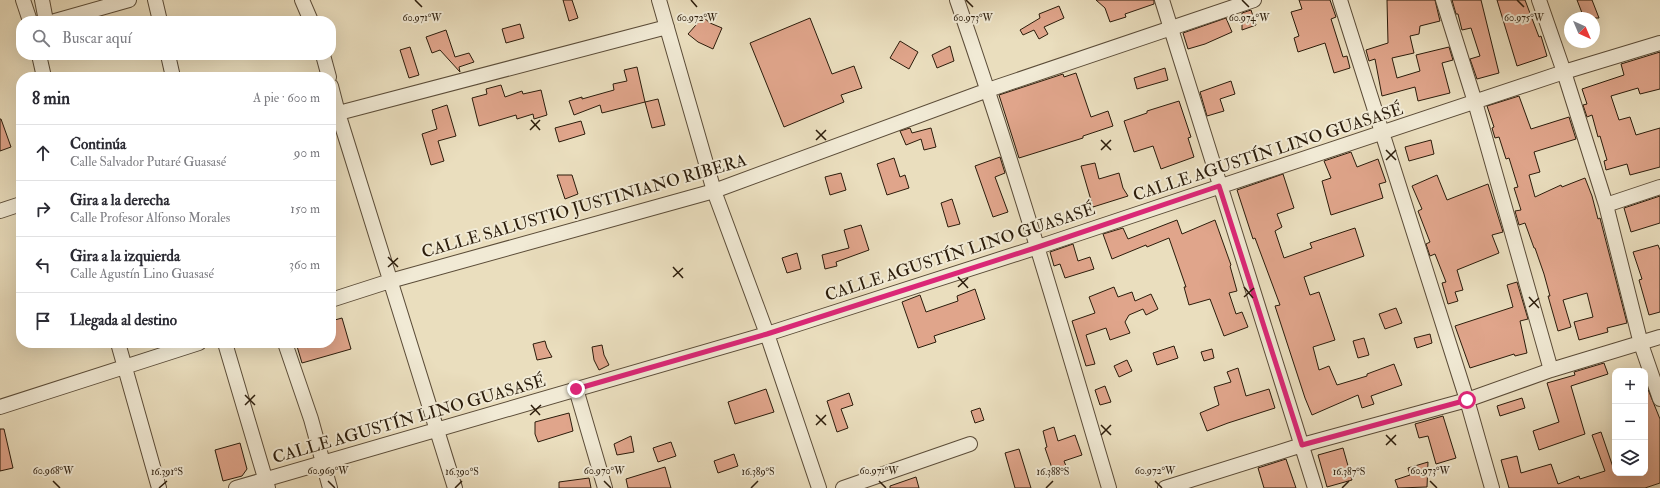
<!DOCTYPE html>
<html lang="es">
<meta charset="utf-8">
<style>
:root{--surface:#fff;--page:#f2f2f3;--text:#2b2b33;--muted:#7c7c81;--line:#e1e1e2}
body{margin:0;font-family:"IM FELL Double Pica",serif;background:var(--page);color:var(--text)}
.controls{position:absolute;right:12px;bottom:12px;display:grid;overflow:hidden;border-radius:8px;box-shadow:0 4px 16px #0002}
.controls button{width:36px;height:36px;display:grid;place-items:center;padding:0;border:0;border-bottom:1px solid var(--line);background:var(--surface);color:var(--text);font:20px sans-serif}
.compass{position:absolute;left:1564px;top:12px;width:36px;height:36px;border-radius:50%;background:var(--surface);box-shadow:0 4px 16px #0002;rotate:136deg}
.stop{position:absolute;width:12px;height:12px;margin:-9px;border:3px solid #db2777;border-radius:50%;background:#fff}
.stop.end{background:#db2777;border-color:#fff;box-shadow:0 1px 4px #0008}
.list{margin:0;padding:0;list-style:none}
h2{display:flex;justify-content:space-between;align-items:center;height:52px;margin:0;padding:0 16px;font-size:17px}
h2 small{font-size:13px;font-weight:400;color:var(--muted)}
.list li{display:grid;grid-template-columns:26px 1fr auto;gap:12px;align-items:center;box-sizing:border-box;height:56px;padding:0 16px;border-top:1px solid var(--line)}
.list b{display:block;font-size:15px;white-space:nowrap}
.list p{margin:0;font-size:13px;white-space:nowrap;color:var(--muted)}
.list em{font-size:13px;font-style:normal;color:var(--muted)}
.icon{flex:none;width:22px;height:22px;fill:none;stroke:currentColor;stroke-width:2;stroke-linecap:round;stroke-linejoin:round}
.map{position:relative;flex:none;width:1660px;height:488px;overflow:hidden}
.search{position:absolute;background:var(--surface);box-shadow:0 4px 16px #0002;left:16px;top:16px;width:320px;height:44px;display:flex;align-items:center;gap:10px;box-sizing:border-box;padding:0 14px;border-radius:16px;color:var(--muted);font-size:15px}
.panel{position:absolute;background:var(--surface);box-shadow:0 4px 16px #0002;left:16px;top:72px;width:320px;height:276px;border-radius:16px}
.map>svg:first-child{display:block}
.building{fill:#e0a58b;stroke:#2b1c0b}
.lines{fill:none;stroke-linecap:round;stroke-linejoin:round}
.minor-casing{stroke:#5b4c38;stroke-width:16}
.minor{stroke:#f1ead5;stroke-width:14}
.route{stroke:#db2777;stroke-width:5}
.ticks{fill:none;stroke:#2b1c0b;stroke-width:1.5}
.labels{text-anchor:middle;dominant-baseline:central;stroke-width:4;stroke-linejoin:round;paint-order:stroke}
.street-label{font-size:17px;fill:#2b1c0b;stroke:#f1ead5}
.ticks-label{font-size:10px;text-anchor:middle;fill:#2b1c0b;stroke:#f1ead5;stroke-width:4;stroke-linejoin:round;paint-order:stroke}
</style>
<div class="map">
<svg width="1660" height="488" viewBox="0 0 1660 488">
<rect width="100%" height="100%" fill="#eadebe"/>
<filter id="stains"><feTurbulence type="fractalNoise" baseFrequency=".005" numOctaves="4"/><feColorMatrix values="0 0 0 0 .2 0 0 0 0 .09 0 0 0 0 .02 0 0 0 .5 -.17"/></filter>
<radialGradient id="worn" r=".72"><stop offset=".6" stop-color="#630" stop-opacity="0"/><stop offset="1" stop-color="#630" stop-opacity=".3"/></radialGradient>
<path class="building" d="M563 0H572L578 18 569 21Z
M1096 0H1154V4L1125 14 1126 17 1110 22 1105 8Z
M1299 0H1330L1336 17 1331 19 1343 57 1347 56 1350 68 1334 73 1325 43 1298 52 1294 38 1299 36 1291 12 1302 9Z
M1387 0H1435L1440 21 1420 26 1419 34 1410 36 1414 53 1392 58 1397 78 1420 71 1416 55 1449 47 1453 60 1442 63 1450 93 1418 101 1415 87 1382 96 1375 59 1369 61 1366 50 1388 43Z
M1452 0H1481L1499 73 1477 79 1470 59 1480 56 1471 28 1462 30 1458 14H1456Z
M1497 0H1525L1539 37 1541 36 1547 56 1517 66Z
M1577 0H1592L1599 18H1584Z
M1059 6 1064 18 1044 27 1048 34 1039 39 1034 30 1023 35 1020 30 1040 18 1039 14Z
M1251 10 1256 25 1242 30V13Z
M703 17 710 23 722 28 713 49 698 42 688 34Z
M810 18 832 74 854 66 862 88 841 95 844 102 784 127 750 43Z
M1226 18 1232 32 1205 44 1188 49 1183 33Z
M520 24 524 38 506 43 502 29Z
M446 30 455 57 469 53 474 62 459 67 460 72 440 50 432 53 426 37Z
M900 41 918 52 909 69 890 58Z
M950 46 954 61 937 68 932 55Z
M410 47 419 75 409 78 400 50Z
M1660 52V89L1640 94 1638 88 1611 96 1619 120 1630 117 1636 135 1660 128V167L1630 175 1627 164 1606 170 1604 161 1607 160 1600 136 1598 137 1592 115 1587 117 1583 105 1587 104 1582 89 1624 75 1621 64Z
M637 67 645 102 602 113 600 105 574 115 569 101 582 97V99L614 90 613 84 627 81 624 70Z
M1165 68 1168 80 1137 89 1134 78Z
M1076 73 1091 117 1108 111 1113 126 1083 136V138L1019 158 999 95 1063 74 1064 77Z
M1231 81 1235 94 1220 99 1224 111 1207 116 1200 92Z
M501 85 505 97 522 91 523 94 541 90 547 115 534 119 533 114 517 119 516 115 479 126 472 98 487 94 486 89Z
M1519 96 1531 129 1569 117 1576 139 1534 152 1540 172 1529 175 1535 197 1561 185 1562 187 1585 178 1592 196 1598 219 1600 218 1627 323 1607 328 1608 332 1579 340 1574 322 1593 317 1587 293 1563 300 1571 327 1558 331 1548 296H1550L1544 274 1535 248H1534L1525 223 1519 225 1515 211 1521 210 1514 188 1518 187 1509 158 1506 159 1499 137 1495 138 1492 128 1494 127 1487 106Z
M658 99 665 125 652 128 645 102Z
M1179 101 1191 137 1188 138 1194 157 1161 169 1153 146 1134 152 1124 121 1147 113V111Z
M447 105 456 136 438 141 444 161 431 165 422 134 437 129 432 110Z
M0 119H1L11 147 0 151Z
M581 121 585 134 559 142 555 128Z
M910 128 912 133 931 128 936 147 924 150 921 139 906 145 900 131Z
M1431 140 1434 154 1409 161 1405 147Z
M1351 152 1357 167 1378 159 1386 182 1379 184 1383 198 1331 215 1322 181 1331 178 1324 161Z
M1000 157 1005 173 995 177 1008 212 993 217 975 166Z
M894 158 900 177 905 175 909 188 887 195 877 164Z
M1095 163 1099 179 1119 173 1123 188 1128 196 1093 207 1081 166Z
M841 173 846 190 830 195 825 177Z
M1283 174 1294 208 1277 214 1282 227 1275 231 1284 258 1312 248 1310 243 1355 228 1364 256 1304 277 1310 295 1319 292 1335 340 1313 347 1319 370 1329 366 1337 385 1367 376V374L1394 364 1402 385 1371 396 1374 404 1362 408 1358 395 1312 415 1305 398 1275 306 1280 305 1255 238 1253 239 1237 190Z
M557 175H572L578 194 565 199Z
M1437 175 1447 200 1488 184 1503 232 1492 235 1499 253 1457 270 1463 290 1455 292 1458 301 1448 304 1442 283 1446 282 1435 254 1430 256 1426 244 1430 242 1418 211 1422 209 1412 186Z
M1660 196V223L1631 232 1624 208Z
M952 199 960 224 948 227 941 203Z
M1177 220 1182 234 1215 220 1231 265 1230 266 1237 291 1229 293 1236 314 1242 312 1248 327 1224 336 1210 299 1189 305 1184 287H1186L1169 238 1147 247 1146 245 1112 259 1103 234 1123 228 1128 239Z
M861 225 869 250 836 262 837 266 825 269 822 255 849 248 844 230Z
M1073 244 1078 261 1090 257 1094 269 1065 278 1060 264 1054 266 1050 252Z
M1658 245 1660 250V312L1649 315 1639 280 1642 279 1633 252Z
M797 253 801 269 787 273 782 258Z
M1517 282 1528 319 1520 321 1527 353 1515 356 1514 354 1470 368 1455 326 1513 307 1507 285Z
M1114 287 1118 297 1132 292 1135 301 1151 294 1158 309 1146 315 1143 309 1129 315 1125 322 1130 333 1110 340 1106 328 1086 335 1095 364 1086 366 1072 321 1095 313 1089 297Z
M975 289 985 319 934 336 936 342 918 348 902 302 920 295 926 312 958 301 957 296Z
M1396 308 1402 323 1385 329 1379 314Z
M342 318 351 349 302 363 296 343H331V321Z
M1430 334 1432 343 1417 348 1414 338Z
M1364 338 1369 355 1358 358 1353 341Z
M545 341 547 348 552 357 537 360 533 344Z
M602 345 604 355 609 365 599 370 594 360 592 347Z
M1174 346 1178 358 1157 365 1153 353Z
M1212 349 1214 358 1204 361 1201 352Z
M1127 360 1132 371 1119 377 1114 366Z
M1604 363 1608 374 1571 386 1585 434 1539 450 1533 431 1559 422 1547 383 1575 375 1574 372Z
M1238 368 1246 396 1269 389 1275 408 1228 423 1207 431 1200 413 1219 405 1214 387 1231 382 1227 372Z
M1645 382 1660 419V483L1645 488H1509L1501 460 1517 456 1521 473 1551 464 1558 484 1579 476 1580 479 1605 471 1592 435 1601 432 1615 473H1645Z
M1105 386 1111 402 1100 405 1095 390Z
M766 389 774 412 735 424 728 402Z
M849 393 853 405 841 409 848 428 837 432 827 401Z
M1522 398 1525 408 1500 416 1497 406Z
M980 408 984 420 975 423 971 411Z
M569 413 573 431 538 442 535 434V422Z
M1443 416 1456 458 1436 464 1428 436 1419 438 1415 424Z
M1054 427 1058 441 1075 435 1082 455 1064 461 1066 466 1053 471 1045 448 1047 447 1043 431Z
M0 429H4L13 468 0 471Z
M631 436 634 452 617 455 614 444Z
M671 442 676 456 658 462 653 448Z
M240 443 247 469 242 476 223 481 215 450Z
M1343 448 1352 480 1327 487 1318 455Z
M1019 449 1031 488H1015L1005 453Z
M734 454 738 466 718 473 714 461Z
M1286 459 1296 488H1264L1258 468Z
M1428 462 1427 487 1398 488 1395 480 1410 475 1408 468Z
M665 467 671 488H628L626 479Z
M916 477 919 488H890V486Z
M589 478 591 488H559V482Z"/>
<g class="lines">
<defs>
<path id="minor" d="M23 0 30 21
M42 0 46 21
M155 0 160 21
M302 0 311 21
M659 0 714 191 767 334 819 488
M957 0C1013 161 1061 325 1109 488
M1162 0 1315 488
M1340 0 1467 400 1492 488
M1443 0 1475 102 1551 370
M1539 0 1564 72 1606 205 1641 344 1660 399
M55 21 129 0
M39 55 44 77
M168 55 173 77
M323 55 329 77
M331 86 338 113 455 488
M331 115 667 27
M1606 205 1660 187
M0 211 21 204
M331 300 390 281 714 191 988 90 1254 0
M118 343 159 488
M225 343 268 488
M285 343 311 419 330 488
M576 389 605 488
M0 407 199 343
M236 488 767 334 1038 247 1564 72 1660 43
M843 488 970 444
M1165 488 1302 445 1467 400 1551 370 1660 337"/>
</defs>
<use href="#minor" class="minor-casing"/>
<use href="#minor" class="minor"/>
</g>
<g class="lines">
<path class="route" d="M576 389 767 334 1038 247 1219 186 1302 445 1467 400"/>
</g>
<path class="ticks" d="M415 0 422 7M691 0 697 7M966 0 973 7M1242 0 1249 7M1517 0 1524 7M531 120 540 130M530 130 540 120M816 130 826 140M816 140 826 130M1101 140 1111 150M1101 150 1111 140M1386 150 1396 160M1386 160 1396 150M388 257 398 267M388 267 398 258M673 267 683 278M673 277 683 268M958 277 968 288M958 287 968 278M1244 287 1253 298M1244 297 1254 288M1529 297 1539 308M1529 307 1539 298M245 395 255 405M245 405 255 395M531 405 540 415M530 415 541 405M816 415 826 425M816 425 826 415M1101 425 1111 435M1101 435 1111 425M1386 435 1396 445M1386 445 1396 435M53 481 60 488M328 481 335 488M604 481 611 488M879 481 886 488M1155 481 1162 488M1430 481 1437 488M159 488 167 481M455 488 462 481M751 488 758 481M1046 488 1053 481M1342 488 1349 481"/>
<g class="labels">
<g class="street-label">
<text transform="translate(1268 152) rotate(-18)">CALLE AGUSTÍN LINO GUASASÉ</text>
<text transform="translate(584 206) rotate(-16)">CALLE SALUSTIO JUSTINIANO RIBERA</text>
<text transform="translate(960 252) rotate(-18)">CALLE AGUSTÍN LINO GUASASÉ</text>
<text transform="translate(409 419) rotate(-16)">CALLE AGUSTÍN LINO GUASASÉ</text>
</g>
</g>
<g class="ticks-label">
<text x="1524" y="21">60.975°W</text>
<text x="422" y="21">60.971°W</text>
<text x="697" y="21">60.972°W</text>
<text x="973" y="21">60.973°W</text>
<text x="1249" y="21">60.974°W</text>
<text x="53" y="474">60.968°W</text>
<text x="328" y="474">60.969°W</text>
<text x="604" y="474">60.970°W</text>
<text x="879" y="474">60.971°W</text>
<text x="1155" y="474">60.972°W</text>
<text x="1430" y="474">60.973°W</text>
<text x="167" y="475">16.391°S</text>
<text x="462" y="475">16.390°S</text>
<text x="758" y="475">16.389°S</text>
<text x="1053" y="475">16.388°S</text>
<text x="1349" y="475">16.387°S</text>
</g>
<rect width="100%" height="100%" filter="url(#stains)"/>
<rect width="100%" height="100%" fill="url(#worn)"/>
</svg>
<div class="controls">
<button>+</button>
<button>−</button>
<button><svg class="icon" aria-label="layers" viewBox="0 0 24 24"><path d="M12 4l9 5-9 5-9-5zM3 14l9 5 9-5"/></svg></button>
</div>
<svg class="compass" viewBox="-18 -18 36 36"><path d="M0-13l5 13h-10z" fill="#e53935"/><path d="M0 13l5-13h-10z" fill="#7c7c81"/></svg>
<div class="stop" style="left:1467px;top:400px"></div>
<div class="stop end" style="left:576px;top:389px"></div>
<div class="search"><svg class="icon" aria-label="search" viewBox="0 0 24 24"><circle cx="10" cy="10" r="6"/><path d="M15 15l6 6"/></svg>Buscar aquí</div>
<section class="panel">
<h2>8 min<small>A pie · 600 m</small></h2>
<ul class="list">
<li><svg class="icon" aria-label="ahead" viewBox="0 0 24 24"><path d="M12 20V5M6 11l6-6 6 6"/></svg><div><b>Continúa</b><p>Calle Salvador Putaré Guasasé</p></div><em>90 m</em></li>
<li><svg class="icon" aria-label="right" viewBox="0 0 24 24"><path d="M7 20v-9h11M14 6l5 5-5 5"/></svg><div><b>Gira a la derecha</b><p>Calle Profesor Alfonso Morales</p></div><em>150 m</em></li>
<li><svg class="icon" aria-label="left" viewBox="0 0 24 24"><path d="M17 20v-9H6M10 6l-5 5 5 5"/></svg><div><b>Gira a la izquierda</b><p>Calle Agustín Lino Guasasé</p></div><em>360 m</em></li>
<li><svg class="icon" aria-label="arrive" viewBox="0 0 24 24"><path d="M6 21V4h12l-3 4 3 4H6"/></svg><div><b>Llegada al destino</b></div></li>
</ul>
</section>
</div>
